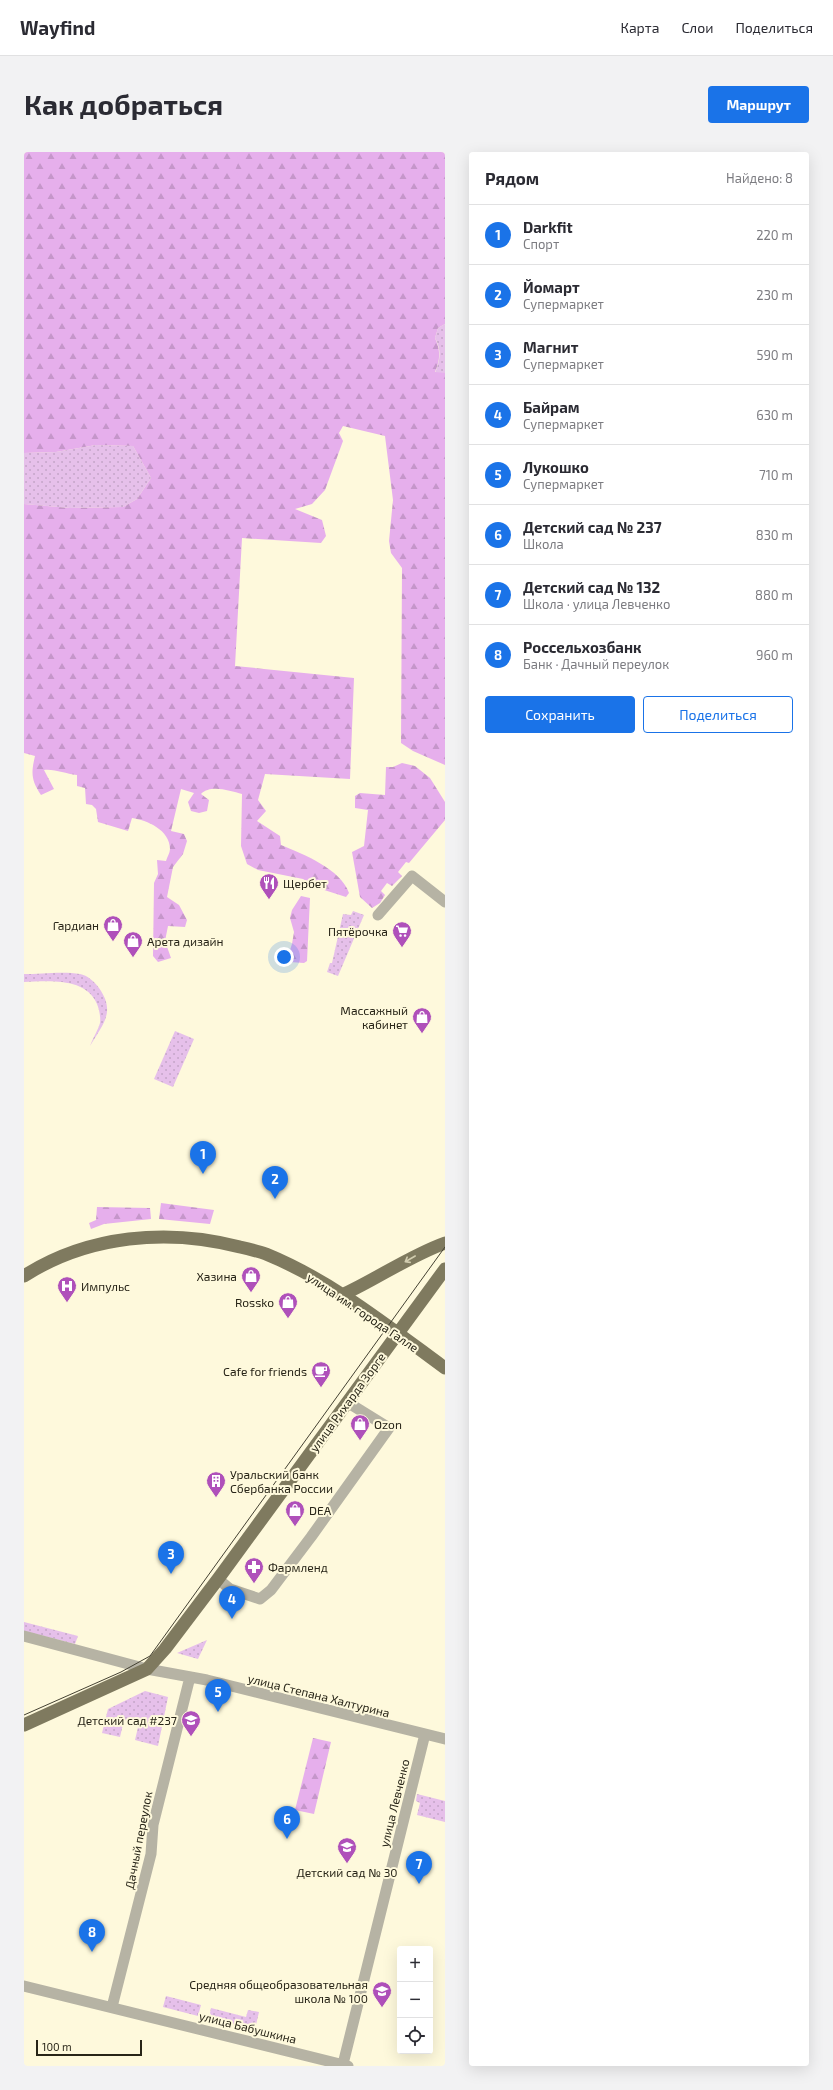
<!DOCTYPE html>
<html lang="ru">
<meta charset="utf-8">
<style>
:root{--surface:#fff;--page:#f2f2f3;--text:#2b2b33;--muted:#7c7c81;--line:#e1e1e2;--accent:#1a73e8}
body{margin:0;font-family:"Exo 2",sans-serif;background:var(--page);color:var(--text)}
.controls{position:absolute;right:12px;bottom:12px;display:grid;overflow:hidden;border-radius:4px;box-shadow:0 4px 16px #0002}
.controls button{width:36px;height:36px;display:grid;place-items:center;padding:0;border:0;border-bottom:1px solid var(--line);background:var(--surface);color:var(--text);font:20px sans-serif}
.scale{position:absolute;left:12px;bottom:10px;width:106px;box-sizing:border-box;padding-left:4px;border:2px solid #282518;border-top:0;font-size:11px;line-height:14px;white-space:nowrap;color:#282518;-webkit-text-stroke:3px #fef9dc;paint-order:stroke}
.you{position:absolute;left:260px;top:805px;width:14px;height:14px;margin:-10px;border:3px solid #fff;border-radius:50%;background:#1a73e8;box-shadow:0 0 0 6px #1a73e833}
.badge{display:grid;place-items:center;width:26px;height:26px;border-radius:50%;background:var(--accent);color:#fff;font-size:13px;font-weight:700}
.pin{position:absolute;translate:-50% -33px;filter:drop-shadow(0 1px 2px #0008)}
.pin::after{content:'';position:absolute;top:21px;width:14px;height:12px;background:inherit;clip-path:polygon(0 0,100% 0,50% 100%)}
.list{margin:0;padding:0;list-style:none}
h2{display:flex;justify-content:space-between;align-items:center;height:52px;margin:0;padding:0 16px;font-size:17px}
h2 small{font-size:13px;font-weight:400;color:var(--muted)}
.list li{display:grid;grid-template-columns:26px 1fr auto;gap:12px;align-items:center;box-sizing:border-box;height:60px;padding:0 16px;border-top:1px solid var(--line)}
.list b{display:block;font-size:15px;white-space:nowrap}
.list p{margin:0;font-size:13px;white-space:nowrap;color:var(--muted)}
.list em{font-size:13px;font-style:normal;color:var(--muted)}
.actions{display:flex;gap:8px;padding:12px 16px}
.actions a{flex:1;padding:9px 0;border:1px solid var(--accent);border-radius:4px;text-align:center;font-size:14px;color:var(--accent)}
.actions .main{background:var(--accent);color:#fff}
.icon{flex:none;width:22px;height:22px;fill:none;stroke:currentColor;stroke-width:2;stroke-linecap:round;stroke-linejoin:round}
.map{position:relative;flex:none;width:421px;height:1914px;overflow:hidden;border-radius:4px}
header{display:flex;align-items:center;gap:24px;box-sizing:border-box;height:56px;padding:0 20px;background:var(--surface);border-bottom:1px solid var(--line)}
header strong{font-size:19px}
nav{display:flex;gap:22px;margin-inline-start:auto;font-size:14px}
.intro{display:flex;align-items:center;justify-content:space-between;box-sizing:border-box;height:96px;padding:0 24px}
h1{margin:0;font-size:28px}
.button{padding:10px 18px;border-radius:4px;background:var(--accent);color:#fff;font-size:14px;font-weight:700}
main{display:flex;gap:24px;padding:0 24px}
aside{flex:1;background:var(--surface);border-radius:4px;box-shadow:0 4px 16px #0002}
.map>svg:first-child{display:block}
.grass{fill:url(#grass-dots)}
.forest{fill:url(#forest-firs)}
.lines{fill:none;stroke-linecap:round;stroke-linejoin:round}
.stream{stroke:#e6afec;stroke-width:2}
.minor{stroke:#b6b3a4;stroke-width:11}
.major{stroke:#7f7a5f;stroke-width:13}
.tram{stroke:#444132;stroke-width:1}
.oneway{stroke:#d2cdb0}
.labels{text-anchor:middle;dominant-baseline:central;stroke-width:4;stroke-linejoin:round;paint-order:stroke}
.poi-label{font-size:12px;fill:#282518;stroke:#fef9dc;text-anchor:end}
.street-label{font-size:12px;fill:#282518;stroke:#fef9dc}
</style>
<header>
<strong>Wayfind</strong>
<nav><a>Карта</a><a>Слои</a><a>Поделиться</a></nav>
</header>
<div class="intro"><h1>Как добраться</h1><a class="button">Маршрут</a></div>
<main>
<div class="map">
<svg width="421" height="1914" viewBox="0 0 421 1914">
<defs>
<pattern id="grass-dots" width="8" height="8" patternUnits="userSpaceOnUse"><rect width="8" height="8" fill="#e6c0ea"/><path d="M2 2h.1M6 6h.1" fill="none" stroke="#c5a5c8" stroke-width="1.8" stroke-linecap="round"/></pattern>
<pattern id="forest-firs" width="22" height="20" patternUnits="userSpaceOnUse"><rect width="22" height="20" fill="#e6afec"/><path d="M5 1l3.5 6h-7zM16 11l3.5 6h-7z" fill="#c596ca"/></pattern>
</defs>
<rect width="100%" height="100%" fill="#fef9dc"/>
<path class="grass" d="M421 172V221H411C416 208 418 199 411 186L414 176Z
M72 293 109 294 127 326 113 347 99 355 46 356 0 352V301L32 300Z
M329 759 340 763 314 824 303 820 306 811H308L319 762 327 763Z
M0 822C16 822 40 819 56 822 63 823 71 830 75 836 92 860 79 872 66 894 69 886 74 878 76 871 77 865 75 857 73 852 62 825 24 829 0 830Z
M151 879 170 887 149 935 130 927Z
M0 1470 54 1484 51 1492 0 1479Z
M183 1488 174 1507 153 1501Z
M121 1539 144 1545 134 1594 111 1588 115 1571 100 1568 96 1585 78 1581 84 1557Z
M393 1642 421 1649V1670L393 1663 396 1651 392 1649Z
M142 1844 177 1853 174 1864 139 1855Z
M187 1856 222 1865 224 1858 235 1860 231 1877 190 1868 186 1861Z"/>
<path class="forest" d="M0 0H421V172L414 176 411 186C417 199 416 208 411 220L421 221V613L389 599 377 591 378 416 367 401 365 389 369 348 361 284 319 274 315 281 319 289 301 338 288 352 271 357 298 368 302 384 297 391 218 386 211 514 330 526 326 627 241 622 234 648 242 659 233 669 256 684 257 693C279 702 317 717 325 741L322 745 294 736 279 727 234 718 223 712 217 694 218 642C206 639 187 632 177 642L185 648 183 659 175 661 167 659 164 650 170 641 157 637 147 679 160 682 163 689 159 702 149 715 143 745 155 753 163 768 161 775 144 774 141 789 147 806 134 810 129 804 130 731 134 722 133 708 142 709C143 705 146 701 146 697 146 678 123 668 108 666L104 679 74 670 72 657 68 653 62 652 61 636 53 634V623C41 622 32 617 20 618L30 637 17 643C7 628 7 621 11 604L0 601V352L46 356 99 355 113 347 127 326 109 294 72 293 32 300 0 301Z
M378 611 391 614 406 626 421 650V668L385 711 382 710 374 720 378 724 368 734 363 731 357 739 361 743 356 751 348 756 336 745 328 700 340 694 344 658 331 656V644L336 641 361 643 362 615H369Z
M277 744 286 746 283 809 280 811 266 810 264 804 268 792 270 780 266 766 268 758Z
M137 1051 190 1058 186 1072 135 1067Z
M73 1055 126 1056 127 1067 80 1072 67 1077 65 1071 72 1068Z
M289 1586 307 1590 290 1662 271 1658Z"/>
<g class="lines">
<path class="stream" d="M211 18 217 30
M208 23 215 6 213 0"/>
<path class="minor" d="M354 763 388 724 421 750
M194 1427 206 1437 236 1447 247 1438 287 1385 365 1276 323 1250
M0 1484 123 1517 183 1528 421 1587
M0 1834 324 1914
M88 1855 127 1702 129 1673 166 1525
M319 1912 401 1582"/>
<path class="major" d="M0 1124C64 1083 144 1076 216 1095 225 1097 234 1099 242 1102 308 1129 365 1175 421 1216
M318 1143C353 1127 385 1104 421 1091
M0 1573 123 1517 141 1497 194 1427 421 1117"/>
<path class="tram" d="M0 1563 97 1520 126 1504 421 1095"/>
</g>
<defs><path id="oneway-shaft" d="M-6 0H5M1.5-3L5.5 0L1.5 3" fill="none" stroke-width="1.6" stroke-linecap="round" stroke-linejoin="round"/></defs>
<use class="oneway" href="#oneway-shaft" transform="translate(386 1107) rotate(150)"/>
<defs>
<symbol id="restaurant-pin" viewBox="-11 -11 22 30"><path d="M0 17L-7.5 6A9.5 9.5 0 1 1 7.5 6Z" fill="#af50ba" stroke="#fef9dc"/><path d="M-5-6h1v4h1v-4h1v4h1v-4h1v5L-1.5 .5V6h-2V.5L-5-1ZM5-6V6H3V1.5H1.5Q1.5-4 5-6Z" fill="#fff"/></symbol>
<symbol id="shop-pin" viewBox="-11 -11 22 30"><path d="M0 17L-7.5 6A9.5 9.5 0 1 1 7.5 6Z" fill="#af50ba" stroke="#fef9dc"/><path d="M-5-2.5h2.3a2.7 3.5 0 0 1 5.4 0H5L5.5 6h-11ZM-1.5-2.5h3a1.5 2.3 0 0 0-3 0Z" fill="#fff"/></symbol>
<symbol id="supermarket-pin" viewBox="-11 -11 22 30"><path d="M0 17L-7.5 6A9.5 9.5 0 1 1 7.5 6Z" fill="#af50ba" stroke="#fef9dc"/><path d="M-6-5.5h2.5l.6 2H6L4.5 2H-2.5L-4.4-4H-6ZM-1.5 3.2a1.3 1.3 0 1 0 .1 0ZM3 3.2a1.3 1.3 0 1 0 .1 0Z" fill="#fff"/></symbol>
<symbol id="hospital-pin" viewBox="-11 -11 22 30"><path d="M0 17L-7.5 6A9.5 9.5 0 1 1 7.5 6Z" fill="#af50ba" stroke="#fef9dc"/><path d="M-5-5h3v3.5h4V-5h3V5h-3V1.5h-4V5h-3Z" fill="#fff"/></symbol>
<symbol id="cafe-pin" viewBox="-11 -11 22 30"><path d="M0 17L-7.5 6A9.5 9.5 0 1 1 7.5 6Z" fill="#af50ba" stroke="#fef9dc"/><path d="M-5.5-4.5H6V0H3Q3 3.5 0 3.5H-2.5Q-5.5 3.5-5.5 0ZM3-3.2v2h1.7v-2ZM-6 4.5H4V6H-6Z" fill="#fff"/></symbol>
<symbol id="building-pin" viewBox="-11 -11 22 30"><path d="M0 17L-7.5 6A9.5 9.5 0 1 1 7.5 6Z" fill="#af50ba" stroke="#fef9dc"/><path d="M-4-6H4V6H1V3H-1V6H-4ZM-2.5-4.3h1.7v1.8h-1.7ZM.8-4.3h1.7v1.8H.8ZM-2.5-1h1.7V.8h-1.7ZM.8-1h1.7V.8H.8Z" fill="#fff"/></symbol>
<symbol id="pharmacy-pin" viewBox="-11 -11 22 30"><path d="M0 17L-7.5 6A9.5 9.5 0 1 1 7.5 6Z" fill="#af50ba" stroke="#fef9dc"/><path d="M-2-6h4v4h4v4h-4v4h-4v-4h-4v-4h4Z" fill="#fff"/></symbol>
<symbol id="school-pin" viewBox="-11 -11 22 30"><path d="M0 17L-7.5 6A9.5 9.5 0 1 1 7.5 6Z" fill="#af50ba" stroke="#fef9dc"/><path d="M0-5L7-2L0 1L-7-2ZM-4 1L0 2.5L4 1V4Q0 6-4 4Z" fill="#fff"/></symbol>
</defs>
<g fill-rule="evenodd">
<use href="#restaurant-pin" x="234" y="720" width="22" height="30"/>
<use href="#shop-pin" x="78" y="762" width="22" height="30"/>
<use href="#supermarket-pin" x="367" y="768" width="22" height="30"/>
<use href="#shop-pin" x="98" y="778" width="22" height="30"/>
<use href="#shop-pin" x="387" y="854" width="22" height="30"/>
<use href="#shop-pin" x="216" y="1113" width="22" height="30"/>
<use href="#hospital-pin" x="32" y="1123" width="22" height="30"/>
<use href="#shop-pin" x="253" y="1139" width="22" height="30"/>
<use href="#cafe-pin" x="286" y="1208" width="22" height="30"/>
<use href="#shop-pin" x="325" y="1261" width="22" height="30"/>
<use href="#building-pin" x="181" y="1318" width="22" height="30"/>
<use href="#shop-pin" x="260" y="1347" width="22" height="30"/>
<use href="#pharmacy-pin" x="219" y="1404" width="22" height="30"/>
<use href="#school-pin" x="156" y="1557" width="22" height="30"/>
<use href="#school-pin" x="312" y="1684" width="22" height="30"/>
<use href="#school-pin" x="347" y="1828" width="22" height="30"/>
</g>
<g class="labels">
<g class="poi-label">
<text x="259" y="731" text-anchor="start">Щербет</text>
<text x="75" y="773">Гардиан</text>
<text x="364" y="779">Пятёрочка</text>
<text x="123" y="789" text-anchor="start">Арета дизайн</text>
<text x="384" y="858">Массажный<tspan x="384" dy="14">кабинет</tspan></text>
<text x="213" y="1124">Хазина</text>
<text x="57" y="1134" text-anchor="start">Импульс</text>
<text x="250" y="1150">Rossko</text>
<text x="283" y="1219">Cafe for friends</text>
<text x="350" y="1272" text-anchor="start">Ozon</text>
<text x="206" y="1322" text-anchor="start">Уральский банк<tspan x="206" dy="14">Сбербанка России</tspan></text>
<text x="285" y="1358" text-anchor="start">DEA</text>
<text x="244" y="1415" text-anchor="start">Фармленд</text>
<text x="153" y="1568">Детский сад #237</text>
<text x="323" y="1720" text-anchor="middle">Детский сад № 30</text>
<text x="344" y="1832">Средняя общеобразовательная<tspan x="344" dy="14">школа № 100</tspan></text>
</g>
<g class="street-label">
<text transform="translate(339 1160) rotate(34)">улица им. города Галле</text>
<text transform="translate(323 1250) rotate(-54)">улица Рихарда Зорге</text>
<text transform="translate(295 1543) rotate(14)">улица Степана Халтурина</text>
<text transform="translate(370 1651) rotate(-76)">улица Левченко</text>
<text transform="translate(114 1688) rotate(-79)">Дачный переулок</text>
<text transform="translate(224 1875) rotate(14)">улица Бабушкина</text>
</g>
</g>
</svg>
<div class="controls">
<button>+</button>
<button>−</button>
<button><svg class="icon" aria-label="locate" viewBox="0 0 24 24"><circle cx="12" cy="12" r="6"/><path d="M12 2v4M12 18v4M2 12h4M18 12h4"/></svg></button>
</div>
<div class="scale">100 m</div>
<div class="you"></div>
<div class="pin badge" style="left:179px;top:1022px">1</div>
<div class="pin badge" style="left:251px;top:1047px">2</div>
<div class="pin badge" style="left:147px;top:1422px">3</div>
<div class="pin badge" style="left:208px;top:1467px">4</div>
<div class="pin badge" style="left:194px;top:1560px">5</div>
<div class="pin badge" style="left:263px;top:1687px">6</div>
<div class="pin badge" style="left:395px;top:1732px">7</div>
<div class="pin badge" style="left:68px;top:1800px">8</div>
</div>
<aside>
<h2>Рядом<small>Найдено: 8</small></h2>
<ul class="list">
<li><span class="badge">1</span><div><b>Darkfit</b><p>Спорт</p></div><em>220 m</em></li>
<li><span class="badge">2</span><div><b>Йомарт</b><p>Супермаркет</p></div><em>230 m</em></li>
<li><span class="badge">3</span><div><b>Магнит</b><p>Супермаркет</p></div><em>590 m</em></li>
<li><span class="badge">4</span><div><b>Байрам</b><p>Супермаркет</p></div><em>630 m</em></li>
<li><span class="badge">5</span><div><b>Лукошко</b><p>Супермаркет</p></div><em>710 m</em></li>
<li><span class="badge">6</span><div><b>Детский сад № 237</b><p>Школа</p></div><em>830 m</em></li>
<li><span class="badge">7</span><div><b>Детский сад № 132</b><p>Школа · улица Левченко</p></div><em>880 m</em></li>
<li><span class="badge">8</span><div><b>Россельхозбанк</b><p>Банк · Дачный переулок</p></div><em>960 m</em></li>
</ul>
<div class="actions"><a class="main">Сохранить</a><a>Поделиться</a></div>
</aside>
</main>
